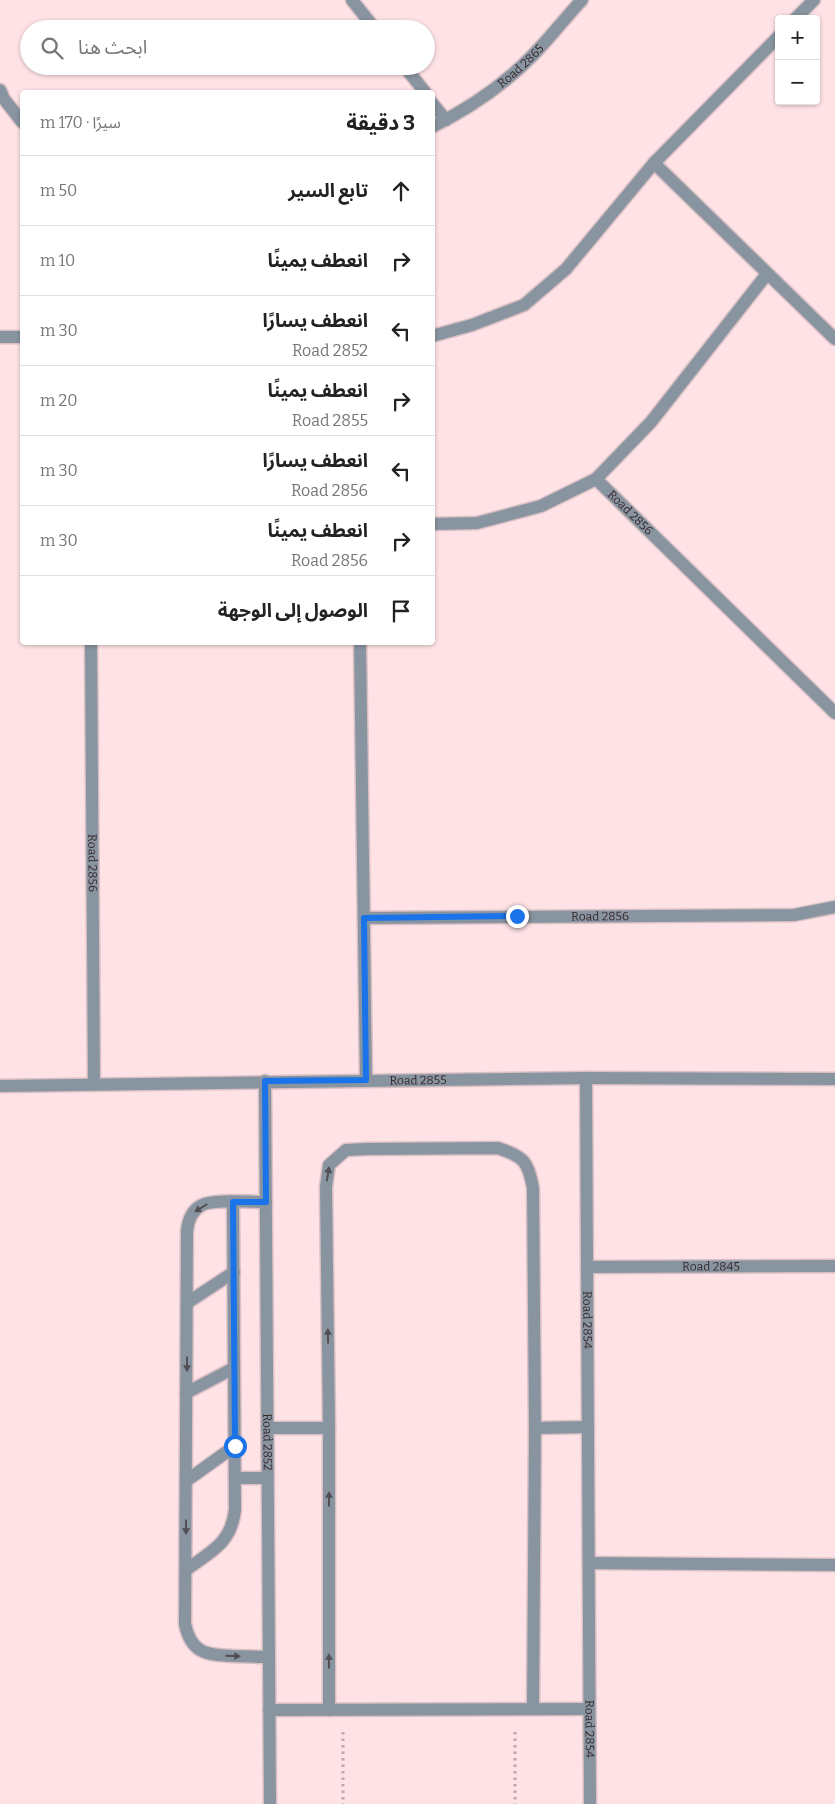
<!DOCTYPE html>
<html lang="ar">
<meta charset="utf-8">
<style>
:root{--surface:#fff;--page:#f2f2f2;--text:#222;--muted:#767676;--line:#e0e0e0}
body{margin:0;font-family:Bitter,"Noto Sans Arabic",serif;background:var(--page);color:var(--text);direction:rtl}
.controls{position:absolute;right:15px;top:15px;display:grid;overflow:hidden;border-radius:5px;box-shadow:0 1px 4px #0004}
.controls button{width:45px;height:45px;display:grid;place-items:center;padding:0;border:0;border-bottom:1px solid var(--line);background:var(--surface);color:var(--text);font:25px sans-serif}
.stop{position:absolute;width:15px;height:15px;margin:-11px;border:4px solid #1a73e8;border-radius:50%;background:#fff}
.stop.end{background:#1a73e8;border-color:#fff;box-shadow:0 1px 5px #0008}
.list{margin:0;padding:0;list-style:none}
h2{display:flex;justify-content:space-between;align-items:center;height:65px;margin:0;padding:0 20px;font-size:21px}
h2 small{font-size:16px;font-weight:400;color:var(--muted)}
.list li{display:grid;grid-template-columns:32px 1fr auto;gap:15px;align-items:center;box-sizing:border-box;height:70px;padding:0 20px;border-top:1px solid var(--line)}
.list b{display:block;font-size:19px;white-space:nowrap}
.list p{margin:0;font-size:16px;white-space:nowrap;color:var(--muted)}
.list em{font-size:16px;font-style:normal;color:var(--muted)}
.icon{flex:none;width:28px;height:28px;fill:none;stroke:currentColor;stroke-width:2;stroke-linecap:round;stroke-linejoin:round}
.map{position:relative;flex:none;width:835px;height:1804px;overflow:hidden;direction:ltr}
.search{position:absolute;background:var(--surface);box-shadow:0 1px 4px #0004;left:20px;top:20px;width:415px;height:55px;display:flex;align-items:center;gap:12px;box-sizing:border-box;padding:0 18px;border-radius:28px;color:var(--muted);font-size:19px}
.panel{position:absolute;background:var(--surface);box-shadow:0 1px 4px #0004;left:20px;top:90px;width:415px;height:555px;border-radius:5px;direction:rtl}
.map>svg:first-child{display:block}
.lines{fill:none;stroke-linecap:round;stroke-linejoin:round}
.minor-casing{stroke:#dac0c4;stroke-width:15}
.path{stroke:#bea6a9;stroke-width:3;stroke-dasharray:2.5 4;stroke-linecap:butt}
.minor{stroke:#8895a1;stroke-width:12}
.oneway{fill:#534e54}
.route{stroke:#1a73e8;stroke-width:6}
.labels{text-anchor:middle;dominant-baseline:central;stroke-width:4;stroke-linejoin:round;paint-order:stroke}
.street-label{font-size:12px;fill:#37272a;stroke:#fff}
</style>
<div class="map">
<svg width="835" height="1804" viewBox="0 0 835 1804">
<rect width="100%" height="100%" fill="#fee2e6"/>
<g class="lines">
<defs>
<g id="minor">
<path d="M352 0 375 29"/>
<path d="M795 19 814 0"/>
<path d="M404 66 425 92"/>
<path d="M0 90 4 99 22 122"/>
<path d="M432 103 446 120"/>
<path id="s1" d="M432 127C468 109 505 84 533 55 550 38 565 18 582 0"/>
<path d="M654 163 835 339"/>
<path d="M432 336 472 325 524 305 566 269 654 163 779 36"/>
<path d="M0 337H22"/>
<path id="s2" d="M596 479 835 713"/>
<path d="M432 524 477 523 541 506 596 479 651 422 767 274"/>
<path id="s3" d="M91 642 94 1084"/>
<path d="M360 642 366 1080"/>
<path id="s4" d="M364 918 794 915 835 907"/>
<path id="s5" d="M586 1078 590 1804"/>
<path id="s6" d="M265 1081 270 1804"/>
<path id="s7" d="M0 1086 586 1078 835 1079"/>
<path d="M266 1202C251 1202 214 1199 202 1205 192 1210 188 1221 187 1231L185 1624C191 1653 206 1655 233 1656 245 1656 257 1657 268 1657"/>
<path id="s8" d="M587 1267 835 1266"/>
<path d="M187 1303 234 1272"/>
<path d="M186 1393 234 1368"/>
<path d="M267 1428H329"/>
<path d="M535 1428 588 1427"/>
<path d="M235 1478H267"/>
<path d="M186 1481 235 1446"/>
<path d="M589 1563 835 1565"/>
<path d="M186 1570C211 1551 231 1544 235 1510L233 1202"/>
<path d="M269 1710 589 1709"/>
<path d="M329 1710V1428L326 1187 329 1165 346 1150 367 1149 498 1148C524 1157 528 1161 533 1188L535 1428 533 1709"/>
</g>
</defs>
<use href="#minor" class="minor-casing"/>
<path class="path" d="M343 1732V1804
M515 1732V1804"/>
<use href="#minor" class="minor"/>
</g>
<defs><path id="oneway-solid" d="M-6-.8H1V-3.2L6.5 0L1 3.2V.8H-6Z" transform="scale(1.25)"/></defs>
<g class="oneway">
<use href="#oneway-solid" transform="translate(328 1174) rotate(-80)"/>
<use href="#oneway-solid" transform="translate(201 1208) rotate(148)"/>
<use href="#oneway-solid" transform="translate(328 1336) rotate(-91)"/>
<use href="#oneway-solid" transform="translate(187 1364) rotate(90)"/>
<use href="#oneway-solid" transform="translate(329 1499) rotate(-90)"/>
<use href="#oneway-solid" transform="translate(186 1527) rotate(90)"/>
<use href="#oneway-solid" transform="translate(233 1656) rotate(1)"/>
<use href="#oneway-solid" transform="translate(329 1661) rotate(-90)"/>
</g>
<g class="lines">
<path class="route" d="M235 1446 233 1202H266L265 1081 366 1080 364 918 517 916"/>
</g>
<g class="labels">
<g class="street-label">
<text stroke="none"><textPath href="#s1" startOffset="108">Road 2865</textPath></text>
<text stroke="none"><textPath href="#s2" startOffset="48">Road 2856</textPath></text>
<text stroke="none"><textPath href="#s3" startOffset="221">Road 2856</textPath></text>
<text stroke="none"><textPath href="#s4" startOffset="236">Road 2856</textPath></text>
<text stroke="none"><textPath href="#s7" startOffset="418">Road 2855</textPath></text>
<text stroke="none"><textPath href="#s8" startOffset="124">Road 2845</textPath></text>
<text stroke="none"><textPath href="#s5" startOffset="242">Road 2854</textPath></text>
<text stroke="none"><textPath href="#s6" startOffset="361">Road 2852</textPath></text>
<text stroke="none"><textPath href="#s5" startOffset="651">Road 2854</textPath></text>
</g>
</g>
</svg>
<div class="controls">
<button>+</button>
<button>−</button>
</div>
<div class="stop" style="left:235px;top:1446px"></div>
<div class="stop end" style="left:517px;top:916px"></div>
<div class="search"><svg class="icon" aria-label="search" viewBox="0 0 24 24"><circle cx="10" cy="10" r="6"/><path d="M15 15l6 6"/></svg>ابحث هنا</div>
<section class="panel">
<h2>3 دقيقة<small>سيرًا · 170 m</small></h2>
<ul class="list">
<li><svg class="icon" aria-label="ahead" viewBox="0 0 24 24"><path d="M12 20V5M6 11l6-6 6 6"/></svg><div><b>تابع السير</b></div><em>50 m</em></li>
<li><svg class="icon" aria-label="right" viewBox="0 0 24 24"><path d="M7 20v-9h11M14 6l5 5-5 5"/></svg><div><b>انعطف يمينًا</b></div><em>10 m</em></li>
<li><svg class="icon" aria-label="left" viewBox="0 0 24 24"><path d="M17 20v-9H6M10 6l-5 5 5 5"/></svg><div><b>انعطف يسارًا</b><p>Road 2852</p></div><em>30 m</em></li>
<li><svg class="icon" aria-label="right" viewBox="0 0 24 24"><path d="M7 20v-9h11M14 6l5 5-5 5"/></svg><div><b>انعطف يمينًا</b><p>Road 2855</p></div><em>20 m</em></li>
<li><svg class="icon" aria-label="left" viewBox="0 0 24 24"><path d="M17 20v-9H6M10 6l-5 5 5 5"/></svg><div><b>انعطف يسارًا</b><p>Road 2856</p></div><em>30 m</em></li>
<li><svg class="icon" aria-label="right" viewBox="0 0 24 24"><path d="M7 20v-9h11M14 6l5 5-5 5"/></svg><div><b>انعطف يمينًا</b><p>Road 2856</p></div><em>30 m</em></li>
<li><svg class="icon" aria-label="arrive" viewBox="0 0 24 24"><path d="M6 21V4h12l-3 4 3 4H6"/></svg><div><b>الوصول إلى الوجهة</b></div></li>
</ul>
</section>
</div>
